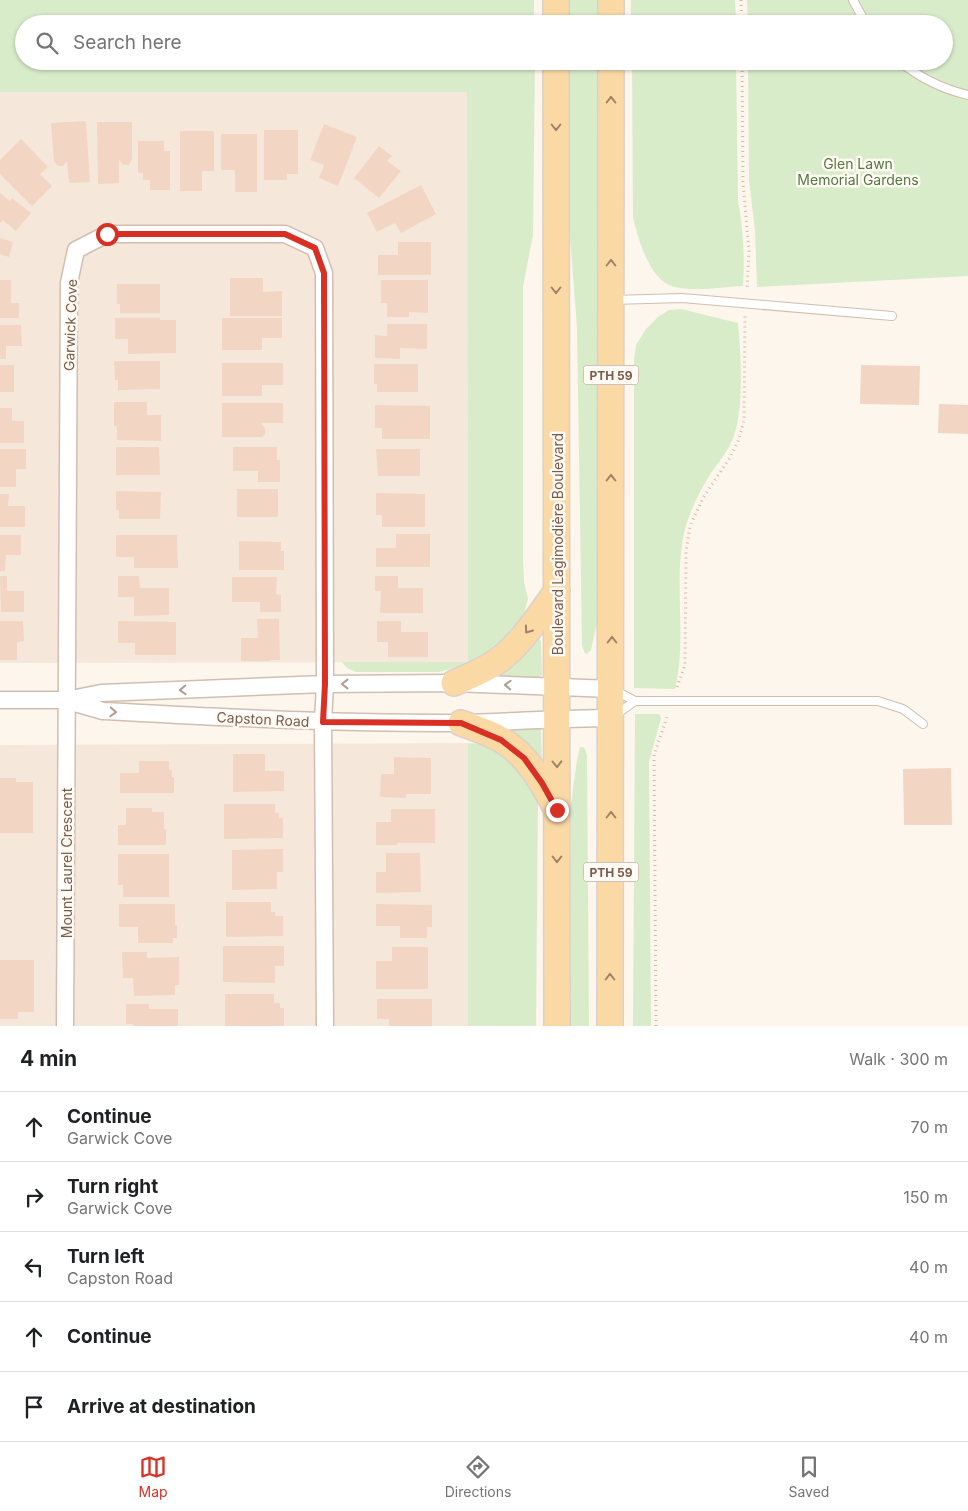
<!DOCTYPE html>
<meta charset="utf-8">
<style>
:root{--surface:#fff;--page:#f6f6f6;--text:#202124;--muted:#757577;--line:#e0e0e0;--accent:#d93025}
body{margin:0;font-family:Inter,sans-serif;background:var(--page);color:var(--text)}
.stop{position:absolute;width:15px;height:15px;margin:-11px;border:4px solid #d93025;border-radius:50%;background:#fff}
.stop.end{background:#d93025;border-color:#fff;box-shadow:0 1px 5px #0008}
.list{margin:0;padding:0;list-style:none}
h2{display:flex;justify-content:space-between;align-items:center;height:65px;margin:0;padding:0 20px;font-size:21px}
h2 small{font-size:16px;font-weight:400;color:var(--muted)}
.list li{display:grid;grid-template-columns:32px 1fr auto;gap:15px;align-items:center;box-sizing:border-box;height:70px;padding:0 20px;border-top:1px solid var(--line)}
.list b{display:block;font-size:19px;white-space:nowrap}
.list p{margin:0;font-size:16px;white-space:nowrap;color:var(--muted)}
.list em{font-size:16px;font-style:normal;color:var(--muted)}
.icon{flex:none;width:28px;height:28px;fill:none;stroke:currentColor;stroke-width:2;stroke-linecap:round;stroke-linejoin:round}
.map{position:relative;flex:none;width:968px;height:1026px;overflow:hidden}
.search{position:absolute;background:var(--surface);box-shadow:0 1px 4px #0004;left:15px;right:15px;top:15px;height:55px;display:flex;align-items:center;gap:12px;box-sizing:border-box;padding:0 18px;border-radius:28px;color:var(--muted);font-size:19px}
.sheet{height:415px;background:var(--surface)}
nav{display:flex;justify-content:space-around;align-items:center;box-sizing:border-box;height:70px;border-top:1px solid var(--line);background:var(--surface);font-size:14px;color:var(--muted)}
nav a{display:grid;justify-items:center;gap:2px}
nav .on{color:var(--accent)}
.map>svg:first-child{display:block}
.residential{fill:#f5e8da}
.green{fill:#d8ecc9}
.building{fill:#f3d5c3}
.lines{fill:none;stroke-linecap:round;stroke-linejoin:round}
.service-casing{stroke:#d1beb0;stroke-width:10}
.minor-casing{stroke:#d1beb0;stroke-width:19}
.primary-casing{stroke:#dad1cd;stroke-width:28}
.path{stroke:#d9b8a5;stroke-width:3;stroke-dasharray:1 4;stroke-linecap:butt}
.service{stroke:#fff;stroke-width:8}
.minor{stroke:#fff;stroke-width:16}
.primary{stroke:#fbd9a5;stroke-width:25}
.oneway{stroke:#a18267}
.oneway2{stroke:#af9d94}
.route{stroke:#d93025;stroke-width:6}
.labels{text-anchor:middle;dominant-baseline:central;stroke-width:5;stroke-linejoin:round;paint-order:stroke}
.shield{fill:#fffaf3;stroke:#a28b7f;stroke-width:1}
.shield-label{font-size:12px;font-weight:bold;fill:#7a5c4d}
.park-label{font-size:14px;fill:#537a41;stroke:#fffaf3}
.street-label{font-size:14px;fill:#7a5c4d;stroke:#fffaf3}
</style>
<div class="map">
<svg width="968" height="1026" viewBox="0 0 968 1026">
<rect width="100%" height="100%" fill="#fdf6ec"/>
<path class="residential" d="M0 92H467L468 662 0 663Z
M468 743V1026H0V745Z"/>
<path class="green" d="M0 0H534V24H24V61H535L533 235 523 287V559L524 582 528 599 523 617 500 646 474 662 439 672H356L347 668 342 662H468L467 92H0Z
M567 0H597L598 24H567Z
M631 0H735L736 24H631Z
M747 0H968V276L757 287 755 230 749 181 748 61H944V24H748Z
M567 61H598L599 498 598 618 591 650 587 654 585 653 582 646 577 328 569 223Z
M632 61H736L738 200C743 229 745 257 743 286 722 287 689 293 669 285 648 275 638 238 633 217Z
M681 309 738 323C741 357 745 414 731 443 725 456 715 466 708 478 697 496 687 517 683 538 674 588 687 639 675 689L634 688V360L636 345 646 329 658 317 669 310Z
M538 638 541 641 542 675 540 677H494L535 639Z
M635 714H659L661 718 649 762 651 1026H633Z
M527 728 541 729 542 763 510 732 511 729Z
M468 743C473 744 479 743 483 745 508 751 532 781 538 804L536 1026H468Z
M580 747H583L585 749 587 755 589 1026H569L571 804 577 760Z"/>
<path class="building" d="M86 121 90 182 69 183 67 161 63 166H58L54 162 51 123Z
M97 122H132V159L129 165H123L119 160V183L98 184Z
M324 124 357 137 338 186 319 178 324 165 310 160Z
M264 130H298V174H287V180H264Z
M180 131H214V171H202V191H180Z
M221 134H257V192H235V170H221Z
M21 139 48 167 40 174 52 186 32 206 0 174V160Z
M138 141H164V151H170V190H150V180H143V173H138Z
M379 146 392 156 387 161 401 171 379 198 354 178Z
M421 185 436 214 401 233 395 223 377 232 367 213Z
M0 193 10 201 12 198 31 213 16 231 3 220 0 223Z
M0 238 13 242 9 257 0 254Z
M398 242H431V275H378V255H398Z
M230 278H263V292L282 291V316H230Z
M0 280H11V303H19V318H0Z
M381 280H428V313L409 312V317H387V303H381Z
M117 284H160V313H120V304H117Z
M115 318H160V320H176V353L128 354V339H115Z
M222 318H282V338H262V350H222Z
M387 324H427V349L400 348V359L375 358V335L387 336Z
M0 325H21L22 346H6V359H0Z
M114 361H160V389L118 390V380H115Z
M222 363H283V385H262V396H222Z
M374 364H418V392H377V384H374Z
M0 365H14V392H0Z
M861 365 920 366 919 405 860 404Z
M114 402H147V415H161V441L117 440V426H114Z
M222 403H283V423H261L265 428V434L262 437H222Z
M939 404 968 405V434L938 433Z
M375 405 430 406V439H382V428H375Z
M0 408H12V421H24V443H0Z
M116 447H159L160 475H116Z
M233 447H277V460H280V482H258V471H233Z
M0 449H26V469H16V487H0Z
M376 449H420V476H378Z
M237 489H278V517H237Z
M116 491 161 492 160 519H119V510H116Z
M376 493 425 494V527H382V515H376Z
M0 494H9L8 506H25V527H0Z
M396 534H430V567H376V548H396Z
M0 535H21V555H6L5 571H0Z
M116 535H177L178 568H134V557H116Z
M239 541 281 542V551H284V570H239Z
M0 576H7V591H24V612H1Z
M118 576H139L140 588H169V615L134 616V597H118Z
M375 576H398V588H423V613H380L381 591H375Z
M232 577H277L276 594 281 595V612H260V602H232Z
M257 619H279L280 660H270V661H241V638H258Z
M0 621H23L24 641 17 642V660H0Z
M118 621 176 622V655H135V643H118Z
M377 621H401V632H428V657H388V642H377Z
M233 754H265V771H284V791L233 792Z
M394 757 431 758V794H406V798L380 797 381 774H394Z
M139 761H169V770H172V777H174V793H120V773H139Z
M951 768 952 825H904L903 769Z
M0 778H16V782H33V833H0Z
M224 804H275V813H279V818H283V838L224 839Z
M126 808H152V812H164V829H166V845H118V825H126Z
M391 809H435V843H397V845H376V822H391Z
M283 849V872H277V889L232 890V850Z
M386 853H420L421 892 376 893V872H386Z
M118 854H169V897H123V885H118Z
M226 902H271V912H275V916H283V936L226 937Z
M119 904H175V925H177V938H173V943H138V927H119Z
M376 904 432 905V927H427V938H400V926H376Z
M223 946H284V966H275V983L223 982Z
M392 947H428V989H376V961H392Z
M122 952H147V958L179 957V985H175V995L134 996 133 978H123Z
M0 960H34V1012H18V1019H0Z
M225 994H274V1003H280V1008H284V1026H225Z
M377 999H432V1026H389V1019H377Z
M126 1004H149V1009H178V1026H133V1024H126Z"/>
<g class="lines">
<defs>
<path id="service" d="M853 0 866 24
M899 61C920 78 942 89 968 95
M613 300 682 298 892 316
M616 691 635 701H878L903 709 923 724
M614 716 635 701"/>
<path id="minor" d="M0 700H66L101 693 325 684 454 683 612 689
M68 701 103 711C221 717 340 724 459 723 510 722 561 718 611 718
M65 1026 69 283 76 250 107 234H285L315 248 324 273 325 684 323 722 325 1026"/>
<path id="primary" d="M556 0V24
M611 0V24
M556 61 557 1026
M454 683C470 676 486 670 499 660 523 642 539 615 557 591
M461 723C474 728 488 732 500 739 527 754 542 782 556 808
M610 1026 611 61"/>
</defs>
<use href="#service" class="service-casing"/>
<use href="#minor" class="minor-casing"/>
<use href="#primary" class="primary-casing"/>
<path class="path" d="M741 0 742 24
M742 61 743 183 749 251 747 290
M677 687 685 665 686 552 690 526 703 498 729 459 738 441 744 421 745 316
M656 1026 654 755 668 714"/>
<use href="#service" class="service"/>
<use href="#minor" class="minor"/>
<use href="#primary" class="primary"/>
</g>
<defs><path id="oneway-chevron" d="M-2-3.5L2.5 0L-2 3.5" fill="none" stroke-width="1.6" stroke-linecap="round" stroke-linejoin="round" transform="scale(1.25)"/></defs>
<g class="oneway">
<use href="#oneway-chevron" transform="translate(611 100) rotate(-90)"/>
<use href="#oneway-chevron" transform="translate(556 127) rotate(90)"/>
<use href="#oneway-chevron" transform="translate(611 263) rotate(-90)"/>
<use href="#oneway-chevron" transform="translate(556 290) rotate(90)"/>
<use href="#oneway-chevron" transform="translate(611 478) rotate(-90)"/>
<use href="#oneway-chevron" transform="translate(528 630) rotate(126)"/>
<use href="#oneway-chevron" transform="translate(612 640) rotate(-90)"/>
<use href="#oneway-chevron" transform="translate(557 764) rotate(89)"/>
<use href="#oneway-chevron" transform="translate(611 815) rotate(-90)"/>
<use href="#oneway-chevron" transform="translate(557 859) rotate(90)"/>
<use href="#oneway-chevron" transform="translate(610 977) rotate(-90)"/>
</g>
<g class="oneway2">
<use href="#oneway-chevron" transform="translate(345 684) rotate(180)"/>
<use href="#oneway-chevron" transform="translate(508 685) rotate(-178)"/>
<use href="#oneway-chevron" transform="translate(183 690) rotate(178)"/>
<use href="#oneway-chevron" transform="translate(113 712) rotate(3)"/>
</g>
<g class="lines">
<path class="route" d="M107 234H285L315 248 324 273 325 684 323 722 461 723 501 740 524 758 542 783 557 810"/>
</g>
<g class="labels">
<g class="shield">
<rect x="583.5" y="365.5" width="55" height="19" rx="4"/>
<rect x="583.5" y="862.5" width="55" height="19" rx="4"/>
</g>
<g class="shield-label">
<text x="611" y="375">PTH 59</text>
<text x="611" y="872">PTH 59</text>
</g>
<g class="park-label">
<text x="858" y="163">Glen Lawn<tspan x="858" dy="16">Memorial Gardens</tspan></text>
</g>
<g class="street-label">
<text transform="translate(70 325) rotate(-88)">Garwick Cove</text>
<text transform="translate(557 544) rotate(-90)">Boulevard Lagimodière Boulevard</text>
<text transform="translate(263 719) rotate(3)">Capston Road</text>
<text transform="translate(66 863) rotate(-90)">Mount Laurel Crescent</text>
</g>
</g>
</svg>
<div class="stop" style="left:107px;top:234px"></div>
<div class="stop end" style="left:557px;top:810px"></div>
<div class="search"><svg class="icon" aria-label="search" viewBox="0 0 24 24"><circle cx="10" cy="10" r="6"/><path d="M15 15l6 6"/></svg>Search here</div>
</div>
<section class="sheet">
<h2>4 min<small>Walk · 300 m</small></h2>
<ul class="list">
<li><svg class="icon" aria-label="ahead" viewBox="0 0 24 24"><path d="M12 20V5M6 11l6-6 6 6"/></svg><div><b>Continue</b><p>Garwick Cove</p></div><em>70 m</em></li>
<li><svg class="icon" aria-label="right" viewBox="0 0 24 24"><path d="M7 20v-9h11M14 6l5 5-5 5"/></svg><div><b>Turn right</b><p>Garwick Cove</p></div><em>150 m</em></li>
<li><svg class="icon" aria-label="left" viewBox="0 0 24 24"><path d="M17 20v-9H6M10 6l-5 5 5 5"/></svg><div><b>Turn left</b><p>Capston Road</p></div><em>40 m</em></li>
<li><svg class="icon" aria-label="ahead" viewBox="0 0 24 24"><path d="M12 20V5M6 11l6-6 6 6"/></svg><div><b>Continue</b></div><em>40 m</em></li>
<li><svg class="icon" aria-label="arrive" viewBox="0 0 24 24"><path d="M6 21V4h12l-3 4 3 4H6"/></svg><div><b>Arrive at destination</b></div></li>
</ul>
</section>
<nav>
<a class="on"><svg class="icon" aria-label="map" viewBox="0 0 24 24"><path d="M3 6l6-2 6 2 6-2v14l-6 2-6-2-6 2zM9 4v14M15 6v14"/></svg>Map</a>
<a><svg class="icon" aria-label="directions" viewBox="0 0 24 24"><path d="M12 3l9 9-9 9-9-9zM9 14v-3h6M13 9l2 2-2 2"/></svg>Directions</a>
<a><svg class="icon" aria-label="saved" viewBox="0 0 24 24"><path d="M7 4h10v16l-5-4-5 4z"/></svg>Saved</a>
</nav>
